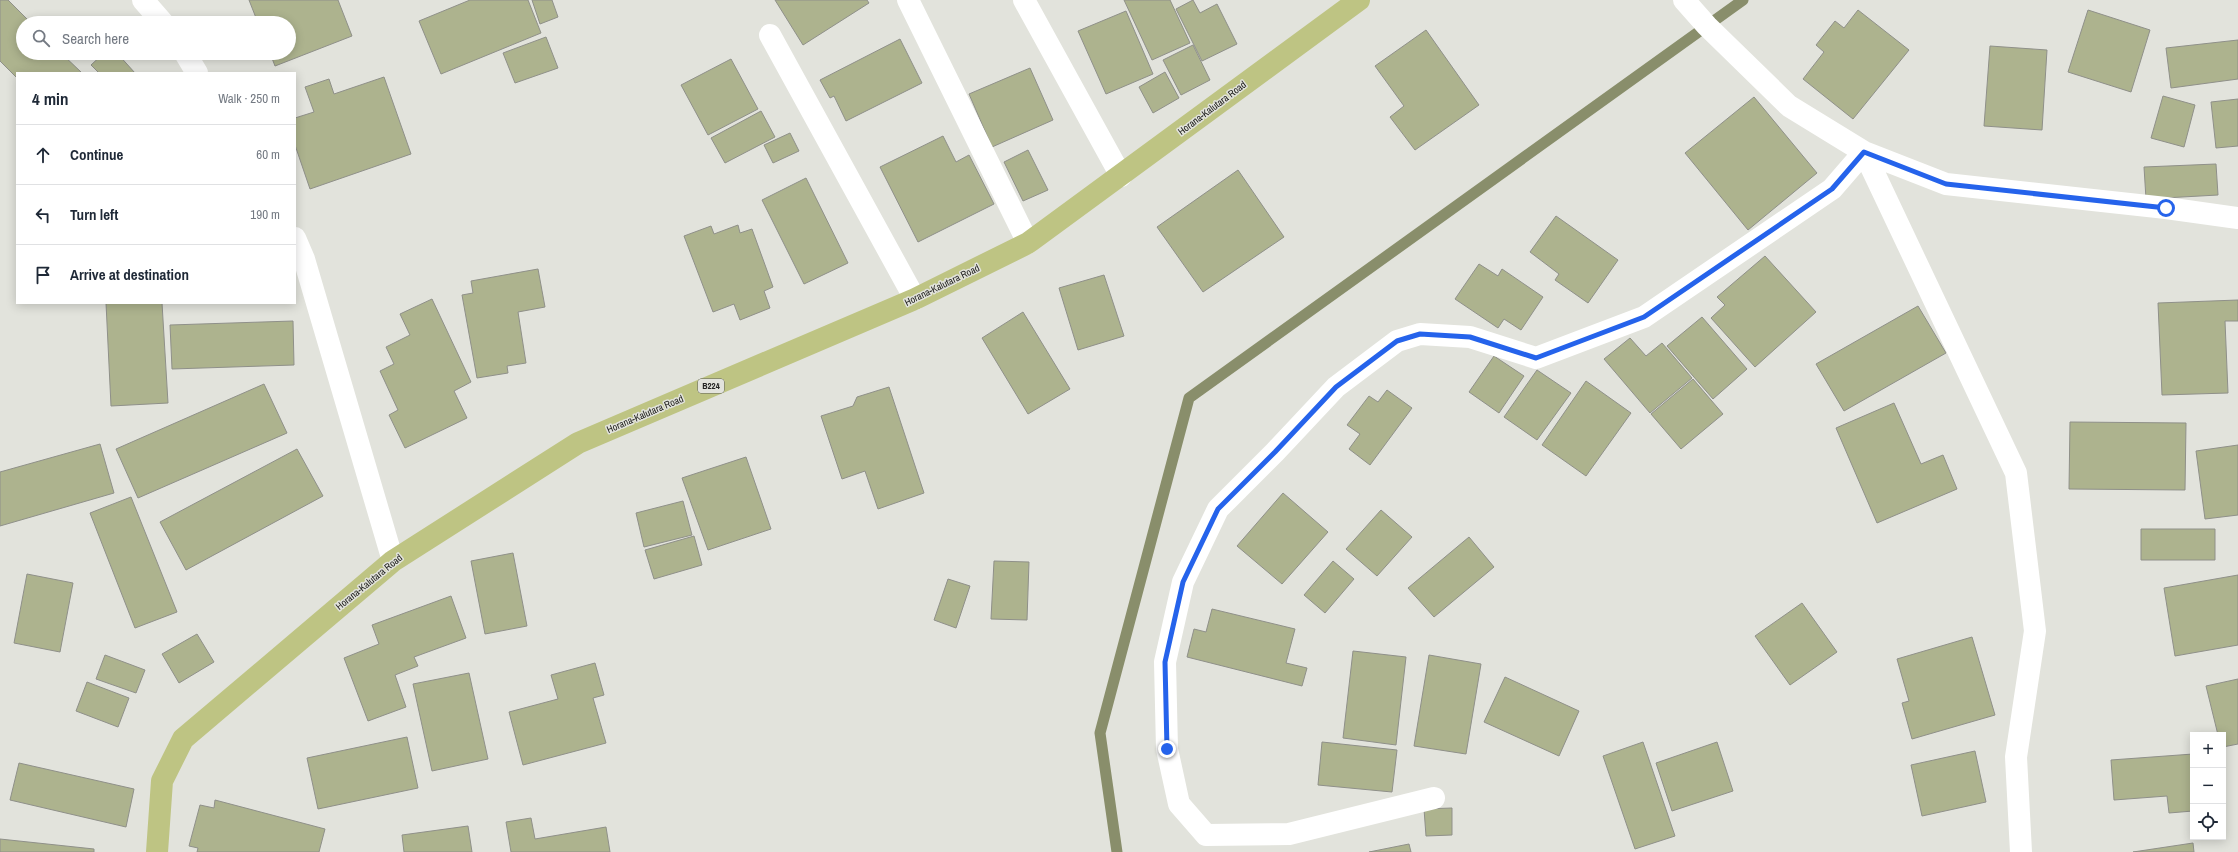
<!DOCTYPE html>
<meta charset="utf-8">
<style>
:root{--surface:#fff;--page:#f2f2f3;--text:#1f2937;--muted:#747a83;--line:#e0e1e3}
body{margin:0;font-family:"Archivo Narrow",sans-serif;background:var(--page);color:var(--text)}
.controls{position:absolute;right:12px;bottom:12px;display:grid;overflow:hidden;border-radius:0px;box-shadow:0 2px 10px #0003}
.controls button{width:36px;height:36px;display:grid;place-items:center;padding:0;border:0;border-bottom:1px solid var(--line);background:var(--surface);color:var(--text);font:20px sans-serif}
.stop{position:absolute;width:12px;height:12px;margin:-9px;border:3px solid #2563eb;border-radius:50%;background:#fff}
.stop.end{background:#2563eb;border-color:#fff;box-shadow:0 1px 4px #0008}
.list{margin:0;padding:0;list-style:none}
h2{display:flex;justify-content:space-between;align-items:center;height:52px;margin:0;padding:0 16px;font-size:17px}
h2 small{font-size:13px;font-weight:400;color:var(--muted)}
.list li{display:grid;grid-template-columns:26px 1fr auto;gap:12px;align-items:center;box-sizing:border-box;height:60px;padding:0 16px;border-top:1px solid var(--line)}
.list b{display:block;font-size:15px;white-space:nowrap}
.list em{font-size:13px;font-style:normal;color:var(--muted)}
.icon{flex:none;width:22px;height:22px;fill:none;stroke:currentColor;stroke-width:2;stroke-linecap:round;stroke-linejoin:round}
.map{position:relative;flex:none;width:2238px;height:852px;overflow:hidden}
.search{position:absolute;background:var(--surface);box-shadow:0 2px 10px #0003;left:16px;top:16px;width:280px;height:44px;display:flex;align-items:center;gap:10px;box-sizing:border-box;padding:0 14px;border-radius:22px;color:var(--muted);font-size:15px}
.panel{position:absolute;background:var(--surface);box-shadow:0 2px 10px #0003;left:16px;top:72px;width:280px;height:232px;border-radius:0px}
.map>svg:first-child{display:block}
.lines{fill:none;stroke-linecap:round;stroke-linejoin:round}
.stream{stroke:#898e6b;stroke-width:11}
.building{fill:#adb38e;stroke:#8f9089}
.minor{stroke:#fff;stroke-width:22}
.major{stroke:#bec483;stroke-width:22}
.route{stroke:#2563eb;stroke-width:5}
.labels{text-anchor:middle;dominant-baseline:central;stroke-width:3;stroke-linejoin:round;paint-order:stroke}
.shield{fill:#e2e3dc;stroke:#5c5d59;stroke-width:1}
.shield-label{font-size:9px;font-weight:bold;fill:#232321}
.street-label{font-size:10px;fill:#232321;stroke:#e2e3dc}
</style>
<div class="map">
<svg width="2238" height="852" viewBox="0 0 2238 852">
<rect width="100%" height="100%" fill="#e2e3dc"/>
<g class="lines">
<path class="stream" d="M1117 852 1100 733 1189 398 1743 0"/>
</g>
<path class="building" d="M0 0H8L31 23H23V53H61L82 73H17V78L0 61Z
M249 0H338L352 36 275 66 270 53H289V23H258Z
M470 0H528L541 33 441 74 419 21Z
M532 0H552L558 17 540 24Z
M775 0H867L869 3 803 45Z
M1124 0H1170L1190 43 1152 60Z
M1193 0 1200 13 1217 4 1237 44 1202 61 1176 9Z
M1858 10 1909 50 1853 119 1803 79 1824 52 1816 45 1835 21 1844 28Z
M2088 10 2150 30 2131 92 2068 72Z
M1126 11 1153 74 1106 94 1078 31Z
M1426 30 1479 105 1415 150 1390 117 1404 106 1375 66Z
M546 37 558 68 515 83 503 53Z
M900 39 922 83 846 121 834 96 830 98 820 80Z
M2238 40V79L2171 88 2166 48Z
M1193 45 1210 80 1181 95 1163 60Z
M1990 46 2047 50 2042 130 1984 126Z
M104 53H117L135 73H99L91 65Z
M731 59 758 109 708 135 681 85Z
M1030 68 1053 120 992 147 969 94Z
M1165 72 1179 98 1153 113 1139 87Z
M384 77 411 154 310 189 295 145V118L314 112 305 87 329 79 334 94Z
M2163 96 2195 105 2184 147 2151 138Z
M1754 97 1817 173 1748 230 1685 153Z
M2238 99V146L2216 148 2211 102Z
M761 111 775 137 725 163 711 138Z
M790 133 799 151 773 163 764 145Z
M943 136 956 162 969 155 994 204 918 242 880 167Z
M1028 150 1048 190 1023 201 1004 162Z
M2216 164 2218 195 2146 199 2144 167Z
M1238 170 1284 237 1203 292 1157 227Z
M806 178 848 263 804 284 762 200Z
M1556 216 1618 260 1588 303 1555 280 1559 274 1530 252Z
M738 225 740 233 752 229 773 287 764 291 770 308 740 320 734 304 713 312 684 236 711 226 714 234Z
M1765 256 1816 312 1755 367 1711 318 1725 305 1717 297Z
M1479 264 1498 276 1502 269 1543 297 1521 330 1504 319 1498 328 1455 299Z
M538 269 545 307 518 312 526 363 507 366 508 373 477 378 462 295 473 293 471 281Z
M1104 275 1124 336 1078 350 1059 288Z
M432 299 471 382 454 391 467 418 405 448 389 415 398 410 380 371 394 364 386 347 410 335 400 314Z
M2238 300V321H2225L2228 393 2162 395 2158 303Z
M106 303H162L168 403 111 406Z
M1918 306 1946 353 1844 411 1816 364Z
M1023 312 1070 389 1028 414 982 338Z
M1702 317 1747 369 1713 399 1667 346Z
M293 321 294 365 172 369 170 325Z
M1630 338 1646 356 1662 343 1692 378 1650 413 1604 359Z
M1494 356 1524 376 1499 413 1469 392Z
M1537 370 1571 393 1537 440 1504 417Z
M1693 379 1723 414 1681 449 1651 414Z
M1586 381 1631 413 1586 476 1542 445Z
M264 384 287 433 138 498 116 449Z
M889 387 924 493 878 509 865 471 842 479 821 416 853 406 857 397Z
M1387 390 1412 408 1370 465 1349 449 1360 434 1347 425 1369 396 1378 402Z
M1894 403 1921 464 1943 455 1957 489 1877 523 1836 428Z
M2070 422 2186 423 2185 490 2069 489Z
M100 444 114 493 0 526V472Z
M2238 445V515L2205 519 2196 451Z
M297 449 323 496 186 570 160 522Z
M746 457 771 529 708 550 682 478Z
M1283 493 1328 532 1282 584 1237 546Z
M131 497 177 612 135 628 90 513Z
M683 501 692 535 644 547 636 513Z
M1381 510 1412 537 1377 576 1346 549Z
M2141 529H2215V560H2141Z
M694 536 702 565 654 579 645 550Z
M1469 537 1494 567 1434 617 1408 588Z
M513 553 527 626 485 634 471 561Z
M994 561 1029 562 1027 620 991 619Z
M1333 561 1354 579 1325 613 1304 595Z
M27 574 73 583 60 652 14 643Z
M2238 575V645L2175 656 2164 588Z
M948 579 970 586 956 628 934 620Z
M451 596 466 638 414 657 418 666 395 675 406 707 368 721 344 658 379 644 372 625Z
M1802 603 1837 652 1790 685 1755 636Z
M1212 609 1295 629 1286 663 1307 668 1302 686 1187 657 1194 629 1206 632Z
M197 634 214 662 179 683 162 654Z
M1972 637 1995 715 1912 739 1902 703 1909 701 1897 659Z
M1353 651 1406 657 1396 745 1343 738Z
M105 655 145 670 136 693 96 679Z
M1429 655 1481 664 1466 754 1414 746Z
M595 663 604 695 593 698 606 743 523 765 509 712 558 699 551 675Z
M469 673 488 759 432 771 413 684Z
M1505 677 1579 711 1559 756 1484 722Z
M2238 679V744L2223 747V735H2218L2206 686Z
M87 682 129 698 118 727 76 711Z
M407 737 418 788 318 809 307 758Z
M1322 742 1397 750 1392 792 1318 785Z
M1643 742 1675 836 1635 849 1603 756Z
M1717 742 1733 791 1672 811 1656 763Z
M1975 751 1986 802 1922 816 1911 765Z
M2193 754V811L2169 813 2167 796 2114 800 2111 760Z
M19 763 134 789 126 827 10 800Z
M215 800 325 829 319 852H197L198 848 189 846 200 805 214 808Z
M1452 808V835L1426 836 1424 809Z
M531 818 535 839 606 827 610 852H511L506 822Z
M468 826 472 852H404L402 835Z
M0 839 94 849V852H0Z
M2193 843 2194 852H2133Z
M1409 844 1411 852H1369Z"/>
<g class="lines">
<path class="minor" d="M143 0 163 23
M908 0 1028 243
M1024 0 1121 176
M1684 0 1707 26 1789 106 1864 152 1946 184 2166 208 2238 218
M770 35 915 299
M185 53 197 73
M295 238 304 259 393 561
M1434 798 1289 834 1206 835 1179 804 1167 749 1165 662 1183 582 1218 509 1275 452 1336 387 1397 341 1420 334 1470 337 1536 358 1644 317 1832 189 1864 152 2016 473 2035 631 2016 757 2021 852"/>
<path class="major" d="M157 852 162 781 183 739 393 561 578 443 915 299 1028 243 1359 0"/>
</g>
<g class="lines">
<path class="route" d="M1167 749 1165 662 1183 582 1218 509 1275 452 1336 387 1397 341 1420 334 1470 337 1536 358 1644 317 1832 189 1864 152 1946 184 2166 208"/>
</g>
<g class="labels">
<rect class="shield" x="698" y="379" width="26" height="14" rx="3"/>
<g class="shield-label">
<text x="711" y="386">B224</text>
</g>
<g class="street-label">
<text transform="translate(1212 108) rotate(-37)">Horana-Kalutara Road</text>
<text transform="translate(942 285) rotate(-26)">Horana-Kalutara Road</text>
<text transform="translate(645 414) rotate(-23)">Horana-Kalutara Road</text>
<text transform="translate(369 582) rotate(-39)">Horana-Kalutara Road</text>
</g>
</g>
</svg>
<div class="controls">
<button>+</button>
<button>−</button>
<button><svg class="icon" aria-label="locate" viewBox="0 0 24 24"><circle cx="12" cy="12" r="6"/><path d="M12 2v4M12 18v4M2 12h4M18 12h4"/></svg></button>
</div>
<div class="stop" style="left:2166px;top:208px"></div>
<div class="stop end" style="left:1167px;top:749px"></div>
<div class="search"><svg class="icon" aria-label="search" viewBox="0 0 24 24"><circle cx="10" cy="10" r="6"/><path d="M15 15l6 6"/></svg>Search here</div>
<section class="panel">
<h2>4 min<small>Walk · 250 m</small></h2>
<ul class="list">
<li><svg class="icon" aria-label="ahead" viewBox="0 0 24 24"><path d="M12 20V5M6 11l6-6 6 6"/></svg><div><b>Continue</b></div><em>60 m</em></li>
<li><svg class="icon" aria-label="left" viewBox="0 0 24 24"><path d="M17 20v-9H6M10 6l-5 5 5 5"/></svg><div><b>Turn left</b></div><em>190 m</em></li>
<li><svg class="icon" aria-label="arrive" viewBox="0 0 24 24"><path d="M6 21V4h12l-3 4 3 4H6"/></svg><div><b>Arrive at destination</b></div></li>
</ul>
</section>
</div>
